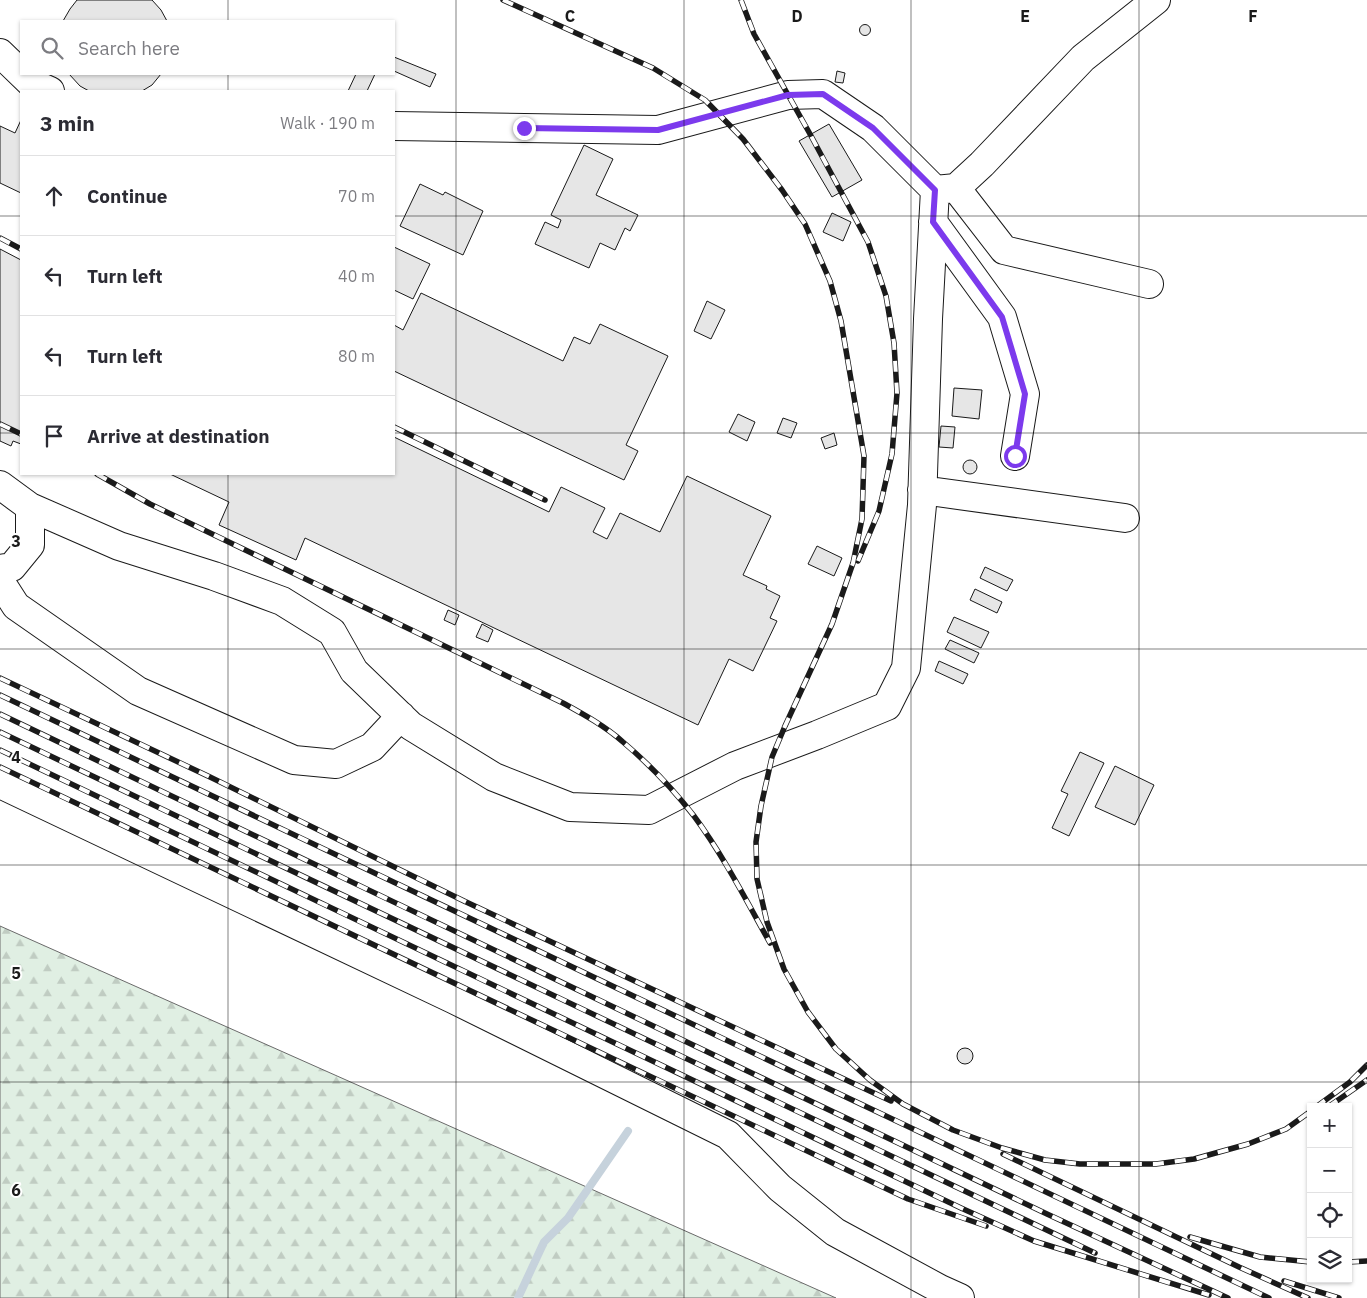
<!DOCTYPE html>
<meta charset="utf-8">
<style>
:root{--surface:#fff;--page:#f2f2f3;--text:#2b2b33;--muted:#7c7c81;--line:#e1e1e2}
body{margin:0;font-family:"IBM Plex Sans",sans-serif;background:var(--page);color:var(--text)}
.controls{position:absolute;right:15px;bottom:15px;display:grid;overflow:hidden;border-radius:0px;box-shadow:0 1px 4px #0004}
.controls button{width:45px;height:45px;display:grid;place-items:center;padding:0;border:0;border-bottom:1px solid var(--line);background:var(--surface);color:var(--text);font:25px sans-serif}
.stop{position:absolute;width:15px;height:15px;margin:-11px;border:4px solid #7c3aed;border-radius:50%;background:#fff}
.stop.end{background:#7c3aed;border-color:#fff;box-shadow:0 1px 5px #0008}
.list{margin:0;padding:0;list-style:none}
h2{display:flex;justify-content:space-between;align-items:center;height:65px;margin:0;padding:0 20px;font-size:21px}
h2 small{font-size:16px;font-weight:400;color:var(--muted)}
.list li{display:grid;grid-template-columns:32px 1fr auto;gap:15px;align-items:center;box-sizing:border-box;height:80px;padding:0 20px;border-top:1px solid var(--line)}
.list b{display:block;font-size:19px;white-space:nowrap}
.list em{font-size:16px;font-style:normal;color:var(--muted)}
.icon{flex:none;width:28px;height:28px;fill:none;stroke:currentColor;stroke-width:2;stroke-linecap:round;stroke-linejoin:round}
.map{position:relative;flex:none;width:1367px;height:1298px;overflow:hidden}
.search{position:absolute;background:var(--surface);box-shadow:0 1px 4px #0004;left:20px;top:20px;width:375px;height:55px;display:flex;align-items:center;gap:12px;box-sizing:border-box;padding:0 18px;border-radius:0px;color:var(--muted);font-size:19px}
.panel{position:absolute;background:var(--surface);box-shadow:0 1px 4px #0004;left:20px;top:90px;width:375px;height:385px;border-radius:0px}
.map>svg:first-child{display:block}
.forest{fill:url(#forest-firs);stroke:#6a6a6a}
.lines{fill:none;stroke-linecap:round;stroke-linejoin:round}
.stream{stroke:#c6d2dc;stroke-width:8}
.building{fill:#e6e6e6;stroke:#1a1a1a}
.minor-casing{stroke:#1a1a1a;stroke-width:30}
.minor{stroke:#fff;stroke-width:28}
.rail-casing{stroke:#1a1a1a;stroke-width:5.5}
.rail{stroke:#fff;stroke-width:4;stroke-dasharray:11;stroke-linecap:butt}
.route{stroke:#7c3aed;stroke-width:6}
.grid{fill:none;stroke:#1a1a1a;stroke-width:1;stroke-opacity:0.55}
.grid-label{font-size:16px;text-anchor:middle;font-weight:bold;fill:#1a1a1a;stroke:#fff;stroke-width:4;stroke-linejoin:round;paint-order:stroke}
</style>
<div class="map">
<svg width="1367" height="1298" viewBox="0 0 1367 1298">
<defs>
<pattern id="forest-firs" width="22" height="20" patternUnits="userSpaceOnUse" patternTransform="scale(1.25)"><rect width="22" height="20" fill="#e0efe3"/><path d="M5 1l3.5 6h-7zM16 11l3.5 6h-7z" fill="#c0ccc2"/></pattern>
</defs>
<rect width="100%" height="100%" fill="#fff"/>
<path class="forest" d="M0 926 836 1298H0Z"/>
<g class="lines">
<path class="stream" d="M518 1298 544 1242 568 1218 628 1131"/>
</g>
<path class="building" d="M77 0H152L161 10 167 21H63L70 9Z
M859.5 30a5.5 5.5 0 1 1 11 0a5.5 5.5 0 1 1-11 0Z
M394 57 436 74 430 87 394 71Z
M837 71 845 73 843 83 835 82Z
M69 74H161L152 85 142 91H89L80 86Z
M356 74H375L367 91H348Z
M21 120V193L0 183V126L15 133Z
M829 124 862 180 832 197 799 141Z
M584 145 613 159 596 195 638 215 630 231 625 228 615 250 600 243 589 268 535 244 545 222 558 228 561 220 551 215Z
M420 184 443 195 445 192 483 211 463 255 400 226Z
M832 213 851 222 843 241 823 232Z
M394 247 430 264 413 299 394 290Z
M0 249 21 260V444L13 441 11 446 0 441Z
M421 293 563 361 574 337 590 344 600 324 668 356 626 445 638 451 624 480 394 371V325L403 330Z
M707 301 725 310 711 339 694 331Z
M954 388 982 390 979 419 952 416Z
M738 414 755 422 747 441 729 432Z
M783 418 797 423 791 438 777 433Z
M941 426 955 427 953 448 939 447Z
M834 433 837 445 825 449 821 438Z
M394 437 549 512 561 487 605 508 593 532 607 539 620 513 660 532 687 476 771 516 743 575 767 586 766 589 780 596 770 618 777 621 753 671 729 659 698 725 305 538 296 560 219 525 229 502 170 474H394Z
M963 467a7 7 0 1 1 14 0a7 7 0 1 1-14 0Z
M817 546 842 558 834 576 808 564Z
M985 567 1013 580 1007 591 980 578Z
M975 589 1002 602 997 613 970 600Z
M448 610 459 615 455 625 444 620Z
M954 617 989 632 981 648 947 632Z
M482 624 493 630 488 642 476 637Z
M950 640 979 653 974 663 945 649Z
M939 661 968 674 963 684 935 671Z
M1080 752 1104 763 1069 836 1052 828 1068 794 1061 791Z
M1115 766 1154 785 1135 825 1095 807Z
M957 1056a8 8 0 1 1 16 0a8 8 0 1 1-16 0Z"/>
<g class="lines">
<defs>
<path id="minor" d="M0 53 30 82 50 91
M394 126 658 130 788 95 823 94 873 128 935 190 956 188 982 164 1083 58 1156 0
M956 188 1004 250 1149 284
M933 222 1002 317 1025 394 1015 456
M0 485 30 507V545L12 567 0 569
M922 490 1125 518
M30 507 119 546 214 576 282 601 332 632 354 671 411 726 494 777 570 807 649 810 735 766 817 735 887 706 906 668 922 505 928 319 935 190
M0 581 16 606 138 691 294 760 336 764 372 747 401 716
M0 784 453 999 728 1135 780 1188 835 1232 940 1289 960 1298"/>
</defs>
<use href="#minor" class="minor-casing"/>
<use href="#minor" class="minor"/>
<defs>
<path id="rail" d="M503 0 653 68 705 100 743 139 782 190 805 224 830 281 841 321 864 456 862 519 853 563 832 624 785 726 772 757 761 806 756 842 757 879 767 922 784 969 808 1012 836 1049 870 1080 903 1104 953 1130 1002 1148 1045 1160 1080 1164H1156L1194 1159 1248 1144 1286 1129 1311 1111
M741 0 754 34 810 134 868 242 886 296 894 343 897 393 892 454 879 511 858 561
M0 238 21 249
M0 424 21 434
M394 427 545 500
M97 474 150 504 563 703C583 714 605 726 623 742 649 764 673 789 694 816 723 855 746 900 770 943
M0 678 210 777 464 901 891 1101
M0 695 1269 1298
M0 714 1047 1214 1228 1298
M0 732 1095 1253
M0 750 961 1208 1034 1241 1209 1295
M0 767 908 1199 986 1226
M1316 1107 1350 1082 1367 1065
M1328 1107 1367 1080
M1003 1154 1239 1267 1308 1298
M1190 1237 1260 1257 1311 1262
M1348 1262 1367 1261
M1284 1281 1339 1298"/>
</defs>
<use href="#rail" class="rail-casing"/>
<use href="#rail" class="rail"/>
</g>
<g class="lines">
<path class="route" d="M524 128 658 130 788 95 823 94 873 128 935 190 933 222 1002 317 1025 394 1015 456"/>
</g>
<path class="grid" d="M228 0V21M456 0V1298M684 0V1298M911 0V1298M1139 0V1298M228 74V91M0 216H21M394 216H1367M0 433H21M394 433H1367M228 474V1298M0 649H1367M0 865H1367M0 1082H1367"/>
<g class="grid-label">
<text x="570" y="22">C</text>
<text x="797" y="22">D</text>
<text x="1025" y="22">E</text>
<text x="1253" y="22">F</text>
<text x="16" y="547">3</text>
<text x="16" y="763">4</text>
<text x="16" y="979">5</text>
<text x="16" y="1196">6</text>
</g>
</svg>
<div class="controls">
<button>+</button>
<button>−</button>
<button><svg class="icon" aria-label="locate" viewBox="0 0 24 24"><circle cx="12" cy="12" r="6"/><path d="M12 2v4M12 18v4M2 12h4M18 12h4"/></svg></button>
<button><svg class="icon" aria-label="layers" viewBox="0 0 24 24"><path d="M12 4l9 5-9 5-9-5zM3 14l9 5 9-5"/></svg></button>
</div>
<div class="stop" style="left:1015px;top:456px"></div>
<div class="stop end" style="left:524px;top:128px"></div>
<div class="search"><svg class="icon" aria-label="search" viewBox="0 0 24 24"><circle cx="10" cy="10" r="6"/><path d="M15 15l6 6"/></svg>Search here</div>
<section class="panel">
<h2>3 min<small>Walk · 190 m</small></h2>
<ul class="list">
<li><svg class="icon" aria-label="ahead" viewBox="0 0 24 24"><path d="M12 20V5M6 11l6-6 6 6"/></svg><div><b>Continue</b></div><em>70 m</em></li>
<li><svg class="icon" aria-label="left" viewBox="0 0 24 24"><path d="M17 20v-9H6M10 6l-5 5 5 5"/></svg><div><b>Turn left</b></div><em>40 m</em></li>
<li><svg class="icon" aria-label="left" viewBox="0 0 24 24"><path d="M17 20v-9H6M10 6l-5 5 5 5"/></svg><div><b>Turn left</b></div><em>80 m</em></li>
<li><svg class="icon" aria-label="arrive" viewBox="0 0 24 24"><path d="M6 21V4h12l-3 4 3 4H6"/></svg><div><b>Arrive at destination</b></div></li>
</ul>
</section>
</div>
